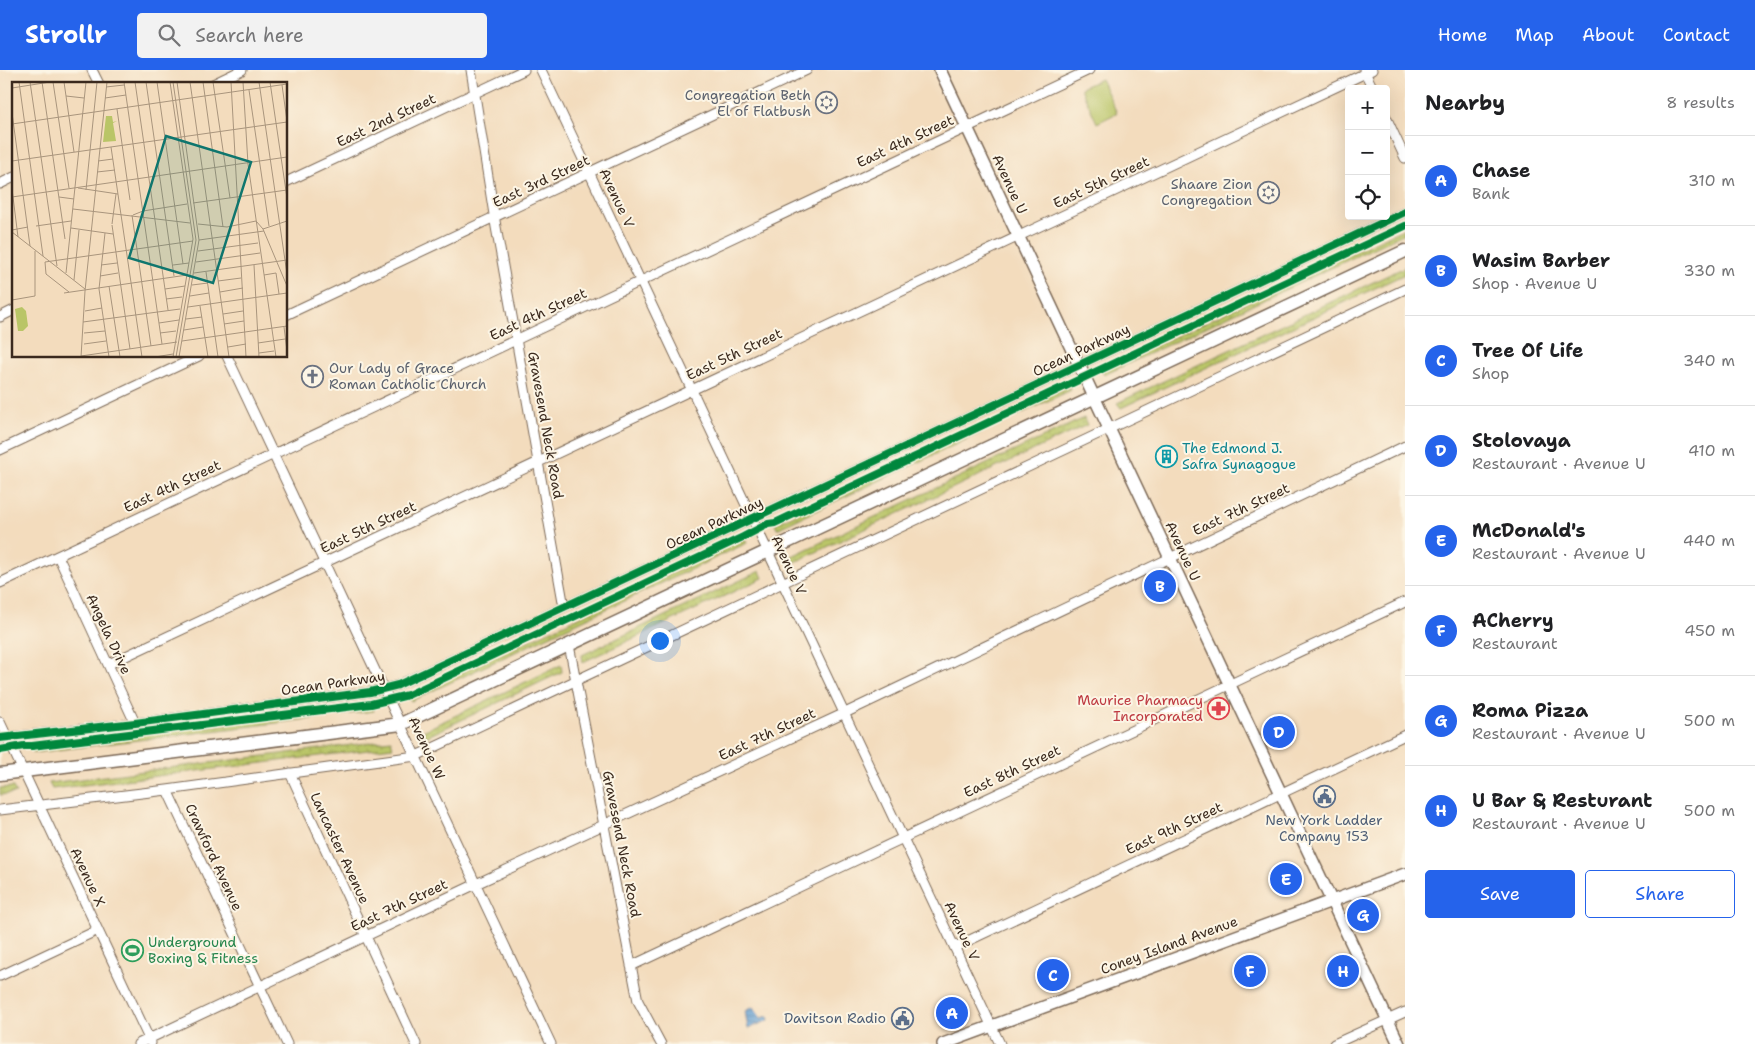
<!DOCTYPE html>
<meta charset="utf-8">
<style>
:root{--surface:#fff;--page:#f2f2f2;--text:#202124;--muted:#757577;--line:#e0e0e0;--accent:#2563eb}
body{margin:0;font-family:"Shantell Sans",sans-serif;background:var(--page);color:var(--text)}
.controls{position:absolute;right:15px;top:15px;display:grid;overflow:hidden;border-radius:5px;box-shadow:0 5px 20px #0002}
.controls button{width:45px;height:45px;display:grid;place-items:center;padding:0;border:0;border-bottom:1px solid var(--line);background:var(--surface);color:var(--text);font:25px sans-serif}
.you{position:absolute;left:659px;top:570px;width:18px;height:18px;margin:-12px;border:4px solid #fff;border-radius:50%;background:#1a73e8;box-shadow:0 0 0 8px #1a73e833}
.badge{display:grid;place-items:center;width:32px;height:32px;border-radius:50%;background:var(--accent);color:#fff;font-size:16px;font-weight:700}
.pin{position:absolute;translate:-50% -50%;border:2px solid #fff;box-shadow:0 1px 5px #0006}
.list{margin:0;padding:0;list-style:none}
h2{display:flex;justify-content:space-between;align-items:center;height:65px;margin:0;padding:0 20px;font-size:21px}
h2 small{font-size:16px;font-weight:400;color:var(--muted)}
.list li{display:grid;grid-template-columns:32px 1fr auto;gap:15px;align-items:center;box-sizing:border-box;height:90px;padding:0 20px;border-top:1px solid var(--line)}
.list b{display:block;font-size:19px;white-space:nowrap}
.list p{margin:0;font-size:16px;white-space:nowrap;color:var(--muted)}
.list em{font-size:16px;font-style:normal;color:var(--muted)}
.actions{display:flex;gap:10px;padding:15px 20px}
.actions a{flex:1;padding:11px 0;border:1px solid var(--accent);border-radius:5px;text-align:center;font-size:18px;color:var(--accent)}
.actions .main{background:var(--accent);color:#fff}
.icon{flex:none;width:28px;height:28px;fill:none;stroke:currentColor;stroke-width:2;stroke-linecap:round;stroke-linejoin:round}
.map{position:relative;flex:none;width:1405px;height:974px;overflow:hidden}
header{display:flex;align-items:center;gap:30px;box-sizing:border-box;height:70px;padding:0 25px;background:var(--accent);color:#fff}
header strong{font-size:24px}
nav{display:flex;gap:28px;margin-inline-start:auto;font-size:18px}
.search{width:350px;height:45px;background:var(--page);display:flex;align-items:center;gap:12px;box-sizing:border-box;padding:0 18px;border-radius:5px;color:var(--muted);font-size:19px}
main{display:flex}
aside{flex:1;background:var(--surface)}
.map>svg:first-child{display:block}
.grass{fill:url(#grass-dots);stroke:#7a7842}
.garden{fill:#b9c567;stroke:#7a7842}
.water{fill:url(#water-rules);stroke:#4f6478}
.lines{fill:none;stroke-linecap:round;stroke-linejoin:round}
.street-casing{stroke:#7b6856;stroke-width:11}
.secondary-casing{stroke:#7b6856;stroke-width:14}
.primary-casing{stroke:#7b6856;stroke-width:15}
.street{stroke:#fff;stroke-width:9}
.secondary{stroke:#fff;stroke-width:11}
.primary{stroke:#fff;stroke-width:12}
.cycleway-casing{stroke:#fcf5e5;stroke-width:11}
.cycleway{stroke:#00873e;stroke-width:8}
.labels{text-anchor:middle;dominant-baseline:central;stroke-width:4;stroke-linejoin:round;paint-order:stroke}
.worship-label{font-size:14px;fill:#5b616d;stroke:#fcf5e5;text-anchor:end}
.street-label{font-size:14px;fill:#3b2a1e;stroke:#fcf5e5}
.culture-label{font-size:14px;fill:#0d838f;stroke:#fcf5e5;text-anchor:start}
.health-label{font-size:14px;fill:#be3a42;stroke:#fcf5e5;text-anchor:end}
.service-label{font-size:14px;fill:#4e5e75;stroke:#fcf5e5}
.leisure-label{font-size:14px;fill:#27864d;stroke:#fcf5e5;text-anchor:start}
.inset-road{fill:none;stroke:#a9957d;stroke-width:1}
.view{fill:#0f766e;fill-opacity:0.15;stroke:#0f766e;stroke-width:2.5}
.inset-edge{fill:none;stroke:#3b2a1e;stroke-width:2.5}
</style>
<header>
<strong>Strollr</strong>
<div class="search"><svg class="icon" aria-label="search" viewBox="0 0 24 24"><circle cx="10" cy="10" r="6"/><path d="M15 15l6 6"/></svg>Search here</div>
<nav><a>Home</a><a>Map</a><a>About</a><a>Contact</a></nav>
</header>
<main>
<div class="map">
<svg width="1405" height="974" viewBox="0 0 1405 974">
<defs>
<pattern id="grass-dots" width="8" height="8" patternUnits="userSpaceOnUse" patternTransform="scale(1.25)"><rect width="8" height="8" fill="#b9c567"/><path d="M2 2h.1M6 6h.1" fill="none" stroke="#a0a959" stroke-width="1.8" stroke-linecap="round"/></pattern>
<pattern id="water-rules" width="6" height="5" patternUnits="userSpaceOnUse" patternTransform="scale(1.25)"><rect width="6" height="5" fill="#639fd3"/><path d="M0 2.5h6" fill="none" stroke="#5382ab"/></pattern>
</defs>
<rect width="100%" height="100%" fill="#fcf5e5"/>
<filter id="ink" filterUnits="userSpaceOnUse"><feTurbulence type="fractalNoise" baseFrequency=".02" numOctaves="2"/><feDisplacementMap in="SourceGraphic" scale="10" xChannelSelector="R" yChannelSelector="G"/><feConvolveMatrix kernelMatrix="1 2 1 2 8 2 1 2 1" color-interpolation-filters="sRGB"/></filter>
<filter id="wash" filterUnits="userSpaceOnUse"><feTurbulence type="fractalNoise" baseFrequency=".0096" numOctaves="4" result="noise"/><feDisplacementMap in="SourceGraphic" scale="20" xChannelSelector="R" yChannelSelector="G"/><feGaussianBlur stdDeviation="1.12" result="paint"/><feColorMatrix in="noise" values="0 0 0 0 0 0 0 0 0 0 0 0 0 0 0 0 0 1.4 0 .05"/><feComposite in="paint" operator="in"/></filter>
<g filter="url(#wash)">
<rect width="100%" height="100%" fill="#f3dcbd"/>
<path class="grass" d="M1405 158V163L1104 305 1102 301Z
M1405 197V204L1121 338 1117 333Z
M1069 316 1071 320 777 459 775 454Z
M1084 348 1087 355 793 493 790 487Z
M745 469 747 473 411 631 409 627Z
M760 501 763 508 583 592 582 585Z
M561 595 562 602 426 667 423 661Z
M373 636 374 641 33 683 32 678Z
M391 670 393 677 52 719 49 713Z
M13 717 16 723 0 725V718Z"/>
<path class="garden" d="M1101 9 1117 43 1097 53 1081 18Z"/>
<path class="water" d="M753 937 761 948 768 946 769 950 748 959 745 941Z"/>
</g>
<g filter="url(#ink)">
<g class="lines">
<defs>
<path id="street" d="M92 0 99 14
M471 0 496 157 564 537
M541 0 1000 974
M1364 0 1373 19
M213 14 242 0
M1386 47 1405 88
M286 112 524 0
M0 114 14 107
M286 245 807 0
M0 247 14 240
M227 286 551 974
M0 380 199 286
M58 486 135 653
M0 513 1089 0
M569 575 638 931 661 974
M109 594 1372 0
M0 652 151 973
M0 668 135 653 370 622 398 615 1405 142
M290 703 416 974
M167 720 287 974
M0 740 167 720 416 686 1405 219
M955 877 1405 665
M631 896 1405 532
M0 906 98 860
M138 974 476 814 845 643 1405 376
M1334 974 1405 942"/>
<path id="secondary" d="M940 0 1399 974
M943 974 1405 804"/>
<path id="primary" d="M0 704 401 654 1405 181"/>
</defs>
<use href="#street" class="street-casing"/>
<use href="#secondary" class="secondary-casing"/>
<use href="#primary" class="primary-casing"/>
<use href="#street" class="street"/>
<use href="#secondary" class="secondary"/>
<use href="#primary" class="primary"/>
<defs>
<path id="cycleway" d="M0 668 135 653 370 622 398 615 1405 142
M0 680 24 676H32L371 634 408 625 743 467 768 454 775 453 1405 156"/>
</defs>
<use href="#cycleway" class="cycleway-casing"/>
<use href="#cycleway" class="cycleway"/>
</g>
</g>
<defs>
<symbol id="synagogue-ring" viewBox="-11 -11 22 22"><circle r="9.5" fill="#fcf5e5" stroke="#6b7280" stroke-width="1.5"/><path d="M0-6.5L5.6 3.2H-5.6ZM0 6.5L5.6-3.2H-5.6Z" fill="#6b7280"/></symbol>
<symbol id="church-ring" viewBox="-11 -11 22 22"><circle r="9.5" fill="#fcf5e5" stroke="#6b7280" stroke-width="1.5"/><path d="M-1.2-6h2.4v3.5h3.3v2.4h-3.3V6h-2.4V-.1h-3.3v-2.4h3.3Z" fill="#6b7280"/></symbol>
<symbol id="building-ring" viewBox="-11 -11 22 22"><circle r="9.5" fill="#fcf5e5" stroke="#0f9aa8" stroke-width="1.5"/><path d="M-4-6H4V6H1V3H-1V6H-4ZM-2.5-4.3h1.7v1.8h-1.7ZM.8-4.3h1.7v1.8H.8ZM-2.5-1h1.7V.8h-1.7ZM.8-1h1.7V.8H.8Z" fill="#0f9aa8"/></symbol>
<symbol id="pharmacy-ring" viewBox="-11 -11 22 22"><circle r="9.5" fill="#fcf5e5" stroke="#e0444e" stroke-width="1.5"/><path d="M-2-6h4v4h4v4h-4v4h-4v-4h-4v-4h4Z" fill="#e0444e"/></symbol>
<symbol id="civic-ring" viewBox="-11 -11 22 22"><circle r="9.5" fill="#fcf5e5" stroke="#5c6f8a" stroke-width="1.5"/><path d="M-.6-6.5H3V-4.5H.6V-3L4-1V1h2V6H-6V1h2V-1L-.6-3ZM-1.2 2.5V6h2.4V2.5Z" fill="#5c6f8a"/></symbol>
<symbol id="stadium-ring" viewBox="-11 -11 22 22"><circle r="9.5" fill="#fcf5e5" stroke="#2e9e5b" stroke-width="1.5"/><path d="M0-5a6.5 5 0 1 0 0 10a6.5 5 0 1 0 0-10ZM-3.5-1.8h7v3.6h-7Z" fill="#2e9e5b"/></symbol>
</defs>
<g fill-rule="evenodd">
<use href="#synagogue-ring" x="814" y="20" width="25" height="25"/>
<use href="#synagogue-ring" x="1256" y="110" width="25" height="25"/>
<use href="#church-ring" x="300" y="294" width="25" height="25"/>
<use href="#building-ring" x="1154" y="374" width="25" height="25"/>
<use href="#pharmacy-ring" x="1206" y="626" width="25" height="25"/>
<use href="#civic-ring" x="1312" y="714" width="25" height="25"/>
<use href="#stadium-ring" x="120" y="868" width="25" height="25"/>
<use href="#civic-ring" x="890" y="936" width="25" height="25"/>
</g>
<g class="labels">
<g class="worship-label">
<text x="811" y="25">Congregation Beth<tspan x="811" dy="16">El of Flatbush</tspan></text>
<text x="1252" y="114">Shaare Zion<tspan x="1252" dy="16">Congregation</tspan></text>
<text x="329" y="298" text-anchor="start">Our Lady of Grace<tspan x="329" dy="16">Roman Catholic Church</tspan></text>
</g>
<g class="street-label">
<text transform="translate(386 50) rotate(-25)">East 2nd Street</text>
<text transform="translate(905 71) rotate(-25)">East 4th Street</text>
<text transform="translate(541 111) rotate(-25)">East 3rd Street</text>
<text transform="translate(1101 112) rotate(-25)">East 5th Street</text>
<text transform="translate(1010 114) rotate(65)">Avenue U</text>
<text transform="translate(617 128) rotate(65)">Avenue V</text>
<text transform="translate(538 244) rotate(-25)">East 4th Street</text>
<text transform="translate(1081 280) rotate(-25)">Ocean Parkway</text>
<text transform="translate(734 284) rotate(-25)">East 5th Street</text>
<text transform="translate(546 355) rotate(80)">Gravesend Neck Road</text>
<text transform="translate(172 416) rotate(-25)">East 4th Street</text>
<text transform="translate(1241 439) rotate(-25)">East 7th Street</text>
<text transform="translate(714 453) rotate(-25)">Ocean Parkway</text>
<text transform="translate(368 457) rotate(-25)">East 5th Street</text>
<text transform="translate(1183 481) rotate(65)">Avenue U</text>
<text transform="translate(789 495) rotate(65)">Avenue V</text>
<text transform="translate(109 564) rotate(65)">Angela Drive</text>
<text transform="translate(333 613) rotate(-8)">Ocean Parkway</text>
<text transform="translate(767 664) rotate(-25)">East 7th Street</text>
<text transform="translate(427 678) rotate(65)">Avenue W</text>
<text transform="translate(1012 701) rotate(-25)">East 8th Street</text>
<text transform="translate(1174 758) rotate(-25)">East 9th Street</text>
<text transform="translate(622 774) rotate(79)">Gravesend Neck Road</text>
<text transform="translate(340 778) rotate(65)">Lancaster Avenue</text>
<text transform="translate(214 787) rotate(65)">Crawford Avenue</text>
<text transform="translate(88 807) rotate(65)">Avenue X</text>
<text transform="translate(399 835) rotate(-25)">East 7th Street</text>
<text transform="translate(962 861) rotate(65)">Avenue V</text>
<text transform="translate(1169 875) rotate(-20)">Coney Island Avenue</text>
</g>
<g class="culture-label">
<text x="1182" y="378">The Edmond J.<tspan x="1182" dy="16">Safra Synagogue</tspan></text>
</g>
<g class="health-label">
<text x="1203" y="630">Maurice Pharmacy<tspan x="1203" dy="16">Incorporated</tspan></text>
</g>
<g class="service-label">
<text x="1324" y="750">New York Ladder<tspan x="1324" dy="16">Company 153</tspan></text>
<text x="886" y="948" text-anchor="end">Davitson Radio</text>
</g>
<g class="leisure-label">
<text x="148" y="872">Underground<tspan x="148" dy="16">Boxing &amp; Fitness</tspan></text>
</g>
</g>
<g transform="translate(12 12)">
<rect width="275" height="275" fill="#f3dcbd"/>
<path d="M94 34H100L101 40 105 39 101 41 104 59 91 60Z" fill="#b9c567"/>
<path d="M10 225 14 229 16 244 11 249H6L3 227Z" fill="#b9c567"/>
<path class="inset-road" d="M7 0 31 174M18 0 45 184M30 0 53 157M41 0 57 106M52 0 62 70M112 0 150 262M123 0 156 228M134 0 162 194M145 0 171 182M158 0 181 157 161 275M161 0 184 158 164 275M165 0 187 158 167 275M178 0 217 275M191 0 211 145M201 0 218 116M219 0 234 275M231 0 236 82 264 275M247 0 275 192M258 0 275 116M270 3 275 39M94 5 112 3M0 6 38 0M237 8 257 144M54 14 72 16M93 16 114 13M105 27 118 118M0 31 18 164M0 42 275 2M99 65 130 275M0 79 275 40M86 79 101 77M85 90 103 88M66 106 106 112M0 107 6 155M74 108 85 0M0 115 275 75M47 115 62 117M181 121 275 108M61 127 178 141M120 133 139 264M121 133 131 129 175 122M100 142 104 112M186 142 215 145 244 139 251 147 275 204M100 143 118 267M24 144 59 139M59 146 101 152M251 147 275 139M0 148 16 145M0 150 73 207M93 151 87 207 97 275M187 158 252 149M186 169 246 161M184 180 248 171M89 183 105 181M161 183 177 181M242 183 247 275M194 190 206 275M54 191 74 0M182 191 275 178M252 193 264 191 267 212M88 194 106 191M62 198 67 148M206 199 229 196M180 203 196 201M97 204 108 275M153 207 173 204M57 210 34 192 33 180 181 159M208 210 231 206M52 211 175 193M178 214 197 211M154 217 170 215M0 218 23 214V169M188 224 196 275M176 225 275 211M73 229 90 226M211 232 231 229M174 237 190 235M71 240 168 227M147 241 167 238M212 242 232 239M272 245 275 269M172 248 191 245M72 251 93 249M148 251 164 249M170 259 275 244M246 261 273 257M72 262 94 259M216 265 234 262M247 271 262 269M69 274 165 260M69 275 73 209 95 0M143 275 161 272"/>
<path class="view" d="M154 54 239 80 201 201 117 176Z"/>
<rect width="275" height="275" class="inset-edge"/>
</g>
</svg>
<div class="controls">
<button>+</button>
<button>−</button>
<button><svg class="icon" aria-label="locate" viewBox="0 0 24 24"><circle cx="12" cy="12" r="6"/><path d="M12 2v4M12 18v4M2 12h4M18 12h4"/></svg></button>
</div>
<div class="you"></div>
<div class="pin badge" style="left:952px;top:943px">A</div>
<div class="pin badge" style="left:1160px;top:516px">B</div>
<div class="pin badge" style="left:1053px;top:905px">C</div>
<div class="pin badge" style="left:1279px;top:662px">D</div>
<div class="pin badge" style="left:1286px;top:809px">E</div>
<div class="pin badge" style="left:1250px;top:901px">F</div>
<div class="pin badge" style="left:1363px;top:845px">G</div>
<div class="pin badge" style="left:1343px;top:901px">H</div>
</div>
<aside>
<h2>Nearby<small>8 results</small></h2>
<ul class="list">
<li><span class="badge">A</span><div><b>Chase</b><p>Bank</p></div><em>310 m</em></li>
<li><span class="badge">B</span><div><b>Wasim Barber</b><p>Shop · Avenue U</p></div><em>330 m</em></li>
<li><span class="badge">C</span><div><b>Tree Of Life</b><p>Shop</p></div><em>340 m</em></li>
<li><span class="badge">D</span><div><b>Stolovaya</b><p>Restaurant · Avenue U</p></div><em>410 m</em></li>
<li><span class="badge">E</span><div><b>McDonald's</b><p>Restaurant · Avenue U</p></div><em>440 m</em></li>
<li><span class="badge">F</span><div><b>ACherry</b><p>Restaurant</p></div><em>450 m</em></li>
<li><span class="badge">G</span><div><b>Roma Pizza</b><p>Restaurant · Avenue U</p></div><em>500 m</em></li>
<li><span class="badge">H</span><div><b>U Bar &amp; Resturant</b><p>Restaurant · Avenue U</p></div><em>500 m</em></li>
</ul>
<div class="actions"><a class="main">Save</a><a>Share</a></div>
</aside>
</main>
